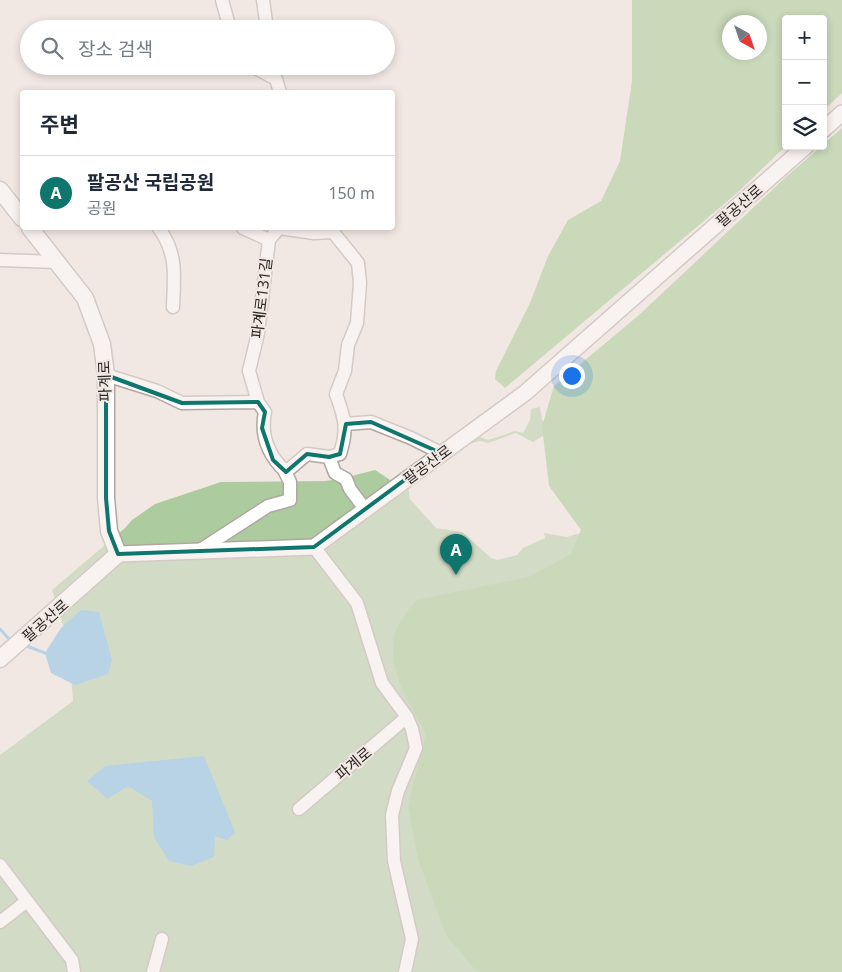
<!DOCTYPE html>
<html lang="ko">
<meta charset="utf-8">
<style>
:root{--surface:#fff;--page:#f2f2f3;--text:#1f2937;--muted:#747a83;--line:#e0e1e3;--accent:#0f766e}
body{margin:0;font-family:"Noto Sans","Noto Sans KR",sans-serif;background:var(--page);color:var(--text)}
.controls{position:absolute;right:15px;top:15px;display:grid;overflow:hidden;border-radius:5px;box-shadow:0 2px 8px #0003}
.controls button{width:45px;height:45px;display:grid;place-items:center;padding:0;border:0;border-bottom:1px solid var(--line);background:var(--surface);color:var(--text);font:25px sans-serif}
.compass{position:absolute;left:722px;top:15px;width:45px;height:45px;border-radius:50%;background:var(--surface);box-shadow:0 2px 8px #0003;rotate:140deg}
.you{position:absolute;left:571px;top:375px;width:18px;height:18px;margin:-12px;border:4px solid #fff;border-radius:50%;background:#1a73e8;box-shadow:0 0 0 8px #1a73e833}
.badge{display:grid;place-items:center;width:32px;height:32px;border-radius:50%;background:var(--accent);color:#fff;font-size:16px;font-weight:700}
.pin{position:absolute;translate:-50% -41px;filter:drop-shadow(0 1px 2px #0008)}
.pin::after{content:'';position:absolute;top:26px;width:18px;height:15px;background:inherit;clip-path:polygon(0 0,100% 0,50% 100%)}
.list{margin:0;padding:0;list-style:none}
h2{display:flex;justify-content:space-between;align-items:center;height:65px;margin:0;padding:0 20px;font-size:21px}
h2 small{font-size:16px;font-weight:400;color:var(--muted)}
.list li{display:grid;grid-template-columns:32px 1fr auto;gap:15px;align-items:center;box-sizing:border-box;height:75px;padding:0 20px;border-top:1px solid var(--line)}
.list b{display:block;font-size:19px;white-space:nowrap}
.list p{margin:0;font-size:16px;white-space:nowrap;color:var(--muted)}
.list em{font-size:16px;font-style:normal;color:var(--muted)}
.icon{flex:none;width:28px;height:28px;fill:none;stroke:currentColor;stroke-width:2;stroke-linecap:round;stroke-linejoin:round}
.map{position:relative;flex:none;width:842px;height:972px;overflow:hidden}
.search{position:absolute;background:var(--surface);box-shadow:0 2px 8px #0003;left:20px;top:20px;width:375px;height:55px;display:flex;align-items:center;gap:12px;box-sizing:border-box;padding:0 18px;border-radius:28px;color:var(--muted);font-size:19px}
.panel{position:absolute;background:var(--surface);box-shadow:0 2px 8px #0003;left:20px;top:90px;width:375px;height:140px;border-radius:5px}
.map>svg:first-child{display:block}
.green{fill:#accc9f}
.forest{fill:#9ac788;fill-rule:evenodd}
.water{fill:#72b9e9}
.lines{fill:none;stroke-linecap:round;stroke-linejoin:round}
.stream{stroke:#72b9e9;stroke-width:3}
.minor-casing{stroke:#b0a7a1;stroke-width:15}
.tertiary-casing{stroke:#b0a7a1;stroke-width:18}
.secondary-casing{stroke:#b0a7a1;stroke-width:19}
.minor{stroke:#fff;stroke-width:12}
.tertiary{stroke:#fff;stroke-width:15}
.secondary{stroke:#fff;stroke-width:16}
.marked{fill:none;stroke:#0f766e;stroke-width:4;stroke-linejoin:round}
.labels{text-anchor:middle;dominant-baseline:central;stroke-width:4;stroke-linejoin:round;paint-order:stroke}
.street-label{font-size:15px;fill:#2b2725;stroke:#f2e8e3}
</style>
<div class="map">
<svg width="842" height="972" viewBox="0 0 842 972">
<rect width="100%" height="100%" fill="#f2e8e3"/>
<path class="green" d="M842 160V972H0V755L73 701 68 641 52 590 125 528 132 520 155 504 221 482 325 481 340 479 375 470 395 483 408 486 410 499 436 528 462 532 491 558 497 560 517 555 523 548 545 538 544 533 567 537 584 532 608 507 632 495 641 494C642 478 641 438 632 426L629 425 627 412 619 398 613 397 569 424 551 431 533 442 516 433 488 443 480 441 457 447 468 440 480 437 488 440 515 431 523 433 530 420 531 409 540 407 542 420 549 428C565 423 606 406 611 390 604 383 604 371 598 363L621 366 629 361 652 319 658 302 674 292 694 296 704 286 717 245 790 198 834 210 815 179Z"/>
<path class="forest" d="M632 0H842V93L823 111V19H786V146L736 194 505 388 495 379 496 371 530 303 548 256 568 220 601 201 620 161 632 81ZM730 22H760V52H730Z
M842 128V972H480L474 968 446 935 418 859 408 806 426 734C409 702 386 670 395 633 398 622 410 609 416 600L529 577 571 554 581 530 549 486 542 426 554 386 639 315 787 176Z"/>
<path class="water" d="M81 610 99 612 112 660 108 674 75 685 51 673 45 653 61 628Z
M204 756 235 832 227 840 215 836 214 857 191 866 169 861 154 837 152 801 128 786 107 799 87 781 105 766Z"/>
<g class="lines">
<path class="stream" d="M0 629 8 638 14 640
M24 645 45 653"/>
<defs>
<path id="minor" d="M222 0 230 29
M263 0 267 29
M252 66 276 79 280 92
M159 228C178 255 174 276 173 307
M243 228 269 240
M0 260 57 262
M106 375 157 391 182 403 258 402
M346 424 371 422 411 438 441 453
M329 457 340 454C348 428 345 419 336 394L345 371 348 345 357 323 360 283 358 263 333 232 314 233 279 228 269 240 258 333 249 371 258 402 265 412C260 436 268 455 286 472L307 454 329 457 335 473 346 479 350 489 365 509
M314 547 357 603 382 683 407 717 412 729 416 748 398 791 392 815 394 861 412 939 405 972
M197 552 268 506 290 500V482L283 468
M299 809 407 717
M0 865 72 960 74 972
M0 922 27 901
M153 972 162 939"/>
<path id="tertiary" d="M823 130 842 113
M118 554 314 547 525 393 806 146"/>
<path id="secondary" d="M0 190 22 218
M0 659 118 554 109 531 106 498V375L102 344 85 298 30 228"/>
</defs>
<use href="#minor" class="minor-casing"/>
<use href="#tertiary" class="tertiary-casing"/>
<use href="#secondary" class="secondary-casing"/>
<use href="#minor" class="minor"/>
<use href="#tertiary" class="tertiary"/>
<use href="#secondary" class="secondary"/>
</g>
<path d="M0 0H842V972H0ZM106 375 182 403 258 402 265 412 262 428 273 460 286 472 307 454 329 457 340 454 346 424 371 422 441 453 314 547 118 554 109 531 106 498Z" fill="#f2e8e3" fill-opacity=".55" fill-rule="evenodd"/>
<path class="marked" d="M106 375 182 403 258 402 265 412 262 428 273 460 286 472 307 454 329 457 340 454 346 424 371 422 441 453 314 547 118 554 109 531 106 498Z"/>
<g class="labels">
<g class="street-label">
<text transform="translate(739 205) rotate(-41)">팔공산로</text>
<text transform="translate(261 298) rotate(-83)">파계로131길</text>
<text transform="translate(104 381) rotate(-92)">파계로</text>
<text transform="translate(427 464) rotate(-36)">팔공산로</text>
<text transform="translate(45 620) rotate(-41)">팔공산로</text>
<text transform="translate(353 763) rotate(-40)">파계로</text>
</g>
</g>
</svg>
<div class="controls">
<button>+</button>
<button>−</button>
<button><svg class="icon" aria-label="layers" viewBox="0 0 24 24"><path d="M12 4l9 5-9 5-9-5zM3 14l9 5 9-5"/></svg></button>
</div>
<svg class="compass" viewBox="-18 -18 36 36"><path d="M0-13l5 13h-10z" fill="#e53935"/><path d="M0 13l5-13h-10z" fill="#747a83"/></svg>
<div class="you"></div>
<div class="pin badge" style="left:456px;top:575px">A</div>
<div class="search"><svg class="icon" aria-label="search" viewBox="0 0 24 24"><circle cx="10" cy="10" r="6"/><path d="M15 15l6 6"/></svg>장소 검색</div>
<section class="panel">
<h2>주변<small></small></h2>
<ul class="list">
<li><span class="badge">A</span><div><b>팔공산 국립공원</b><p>공원</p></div><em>150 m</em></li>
</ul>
</section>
</div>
